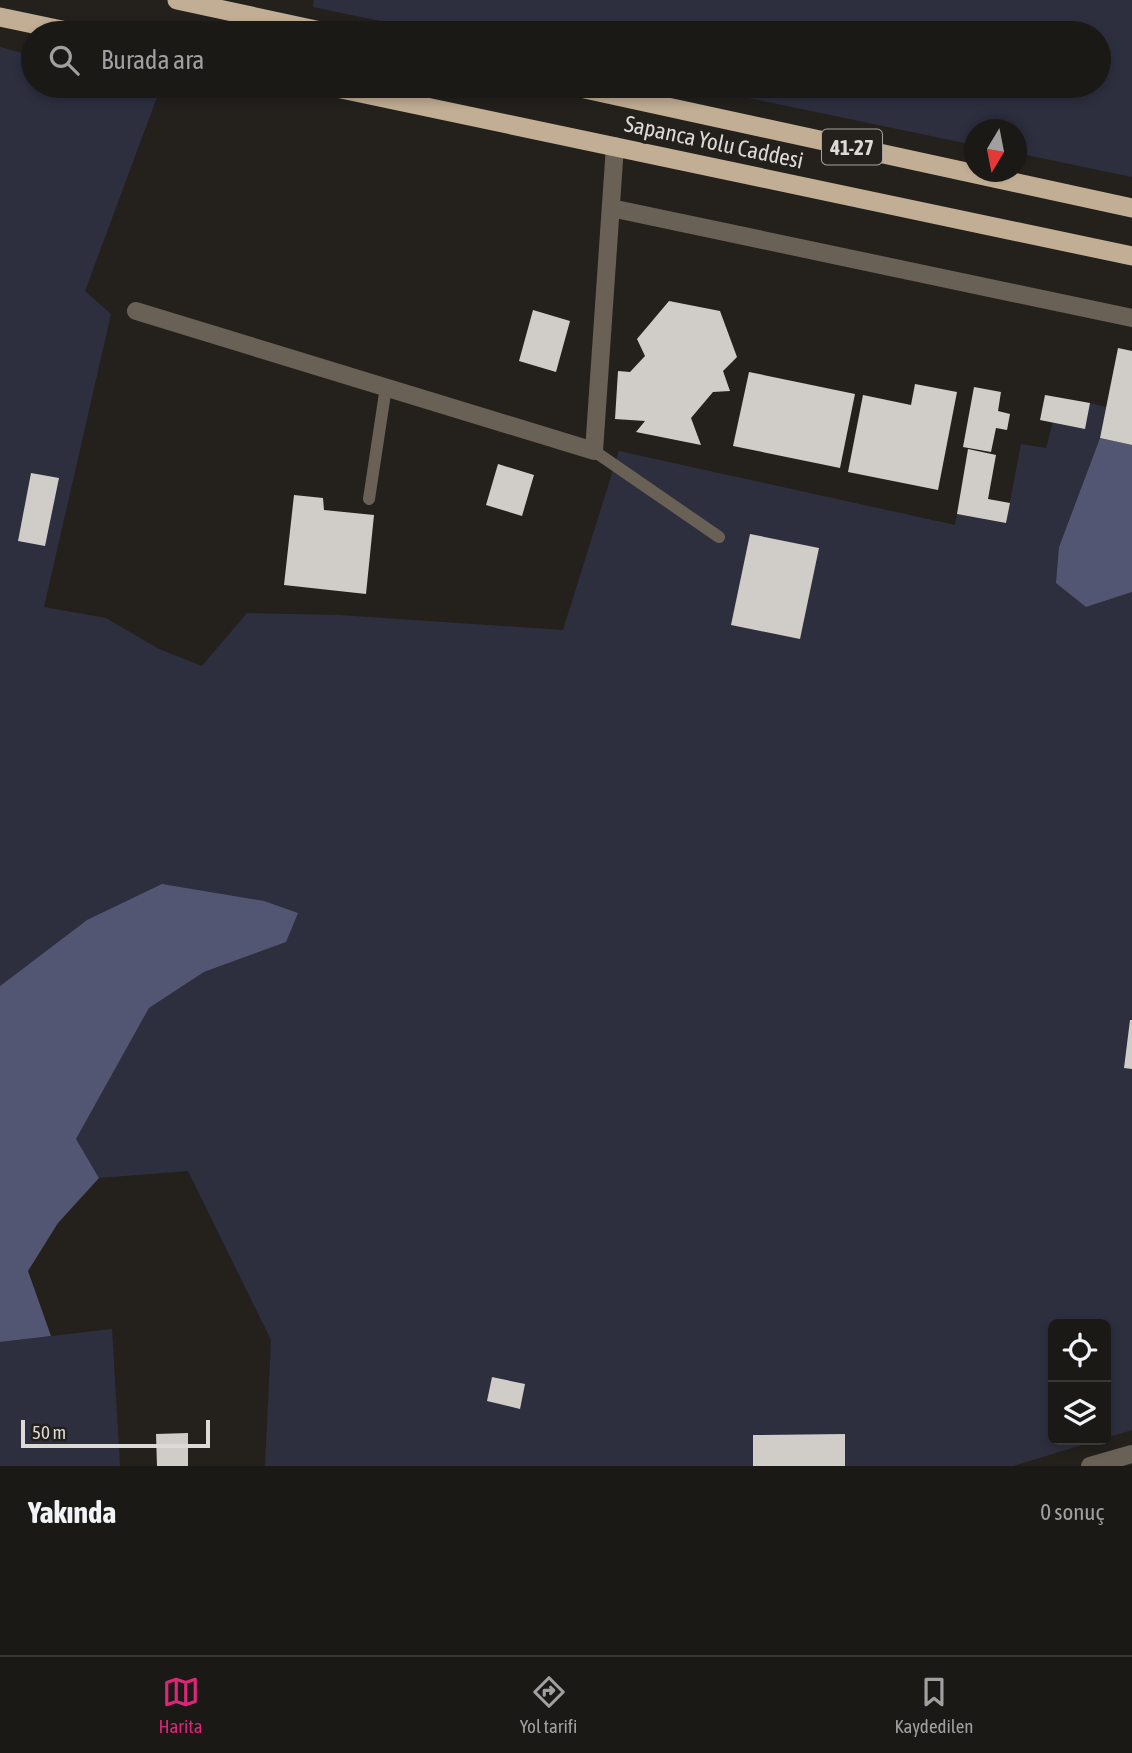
<!DOCTYPE html>
<html lang="tr">
<meta charset="utf-8">
<style>
:root{--surface:#1b1916;--page:#24221f;--text:#f1f3f6;--muted:#a0a0a1;--line:#393835;--accent:#db2777}
body{margin:0;font-family:"Asap Condensed",sans-serif;background:var(--page);color:var(--text)}
.controls{position:absolute;right:21px;bottom:21px;display:grid;overflow:hidden;border-radius:10px;box-shadow:0 4px 10px #0003}
.controls button{width:63px;height:63px;display:grid;place-items:center;padding:0;border:0;border-bottom:2px solid var(--line);background:var(--surface);color:var(--text);font:35px sans-serif}
.compass{position:absolute;left:964px;top:119px;width:63px;height:63px;border-radius:50%;background:var(--surface);box-shadow:0 4px 10px #0003;rotate:190deg}
.scale{position:absolute;left:21px;bottom:18px;width:189px;box-sizing:border-box;padding-left:7px;border:4px solid #dcdad8;border-top:0;font-size:19px;line-height:24px;white-space:nowrap;color:#dcdad8;-webkit-text-stroke:5px #24211d;paint-order:stroke}
.list{margin:0;padding:0;list-style:none}
h2{display:flex;justify-content:space-between;align-items:center;height:91px;margin:0;padding:0 28px;font-size:30px}
h2 small{font-size:23px;font-weight:400;color:var(--muted)}
.icon{flex:none;width:38px;height:38px;fill:none;stroke:currentColor;stroke-width:2;stroke-linecap:round;stroke-linejoin:round}
.map{position:relative;flex:none;width:1132px;height:1466px;overflow:hidden}
.search{position:absolute;background:var(--surface);box-shadow:0 4px 10px #0003;left:21px;right:21px;top:21px;height:77px;display:flex;align-items:center;gap:18px;box-sizing:border-box;padding:0 24px;border-radius:38px;color:var(--muted);font-size:26px}
.sheet{height:189px;background:var(--surface)}
nav{display:flex;justify-content:space-around;align-items:center;box-sizing:border-box;height:98px;border-top:2px solid var(--line);background:var(--surface);font-size:19px;color:var(--muted)}
nav a{display:grid;justify-items:center;gap:4px}
nav .on{color:var(--accent)}
.map>svg:first-child{display:block}
.green{fill:#2d2f3f}
.forest{fill:#525672}
.building{fill:#d0cdc8}
.lines{fill:none;stroke-linecap:round;stroke-linejoin:round}
.service{stroke:#6a6156;stroke-width:12}
.minor{stroke:#6a6156;stroke-width:18}
.tertiary{stroke:#6a6156;stroke-width:18}
.trunk{stroke:#c2ae94;stroke-width:19}
.labels{text-anchor:middle;dominant-baseline:central;stroke-width:7;stroke-linejoin:round;paint-order:stroke}
.shield{fill:#24211d;stroke:#a5a2a0;stroke-width:2}
.shield-label{font-size:21px;font-weight:bold;fill:#dcdad8}
.street-label{font-size:23px;fill:#dcdad8;stroke:#24211d}
</style>
<div class="map">
<svg width="1132" height="1466" viewBox="0 0 1132 1466">
<rect width="100%" height="100%" fill="#24211d"/>
<path class="green" d="M314 0H1132V177L1017 153 1016 130H974V145L691 86H1099V33H438L313 7Z
M0 47 33 56V86H149L160 89 85 291 111 314 44 607 106 618 159 649 202 666 247 613 339 615 563 630 619 451 955 525 957 514 1006 523 1021 444 1046 448 1053 422 1090 403 1106 407 1100 438 1059 547 1086 607 1132 592V1430L1106 1438V1324H1053V1440H1099L1013 1466H265L271 1340 188 1171 99 1178 76 1139 149 1008 204 972 286 942 87 920 0 986Z
M112 1329 120 1466H0V1342Z"/>
<path class="forest" d="M1100 438 1132 445V592L1086 607 1056 583 1059 547Z
M162 884 264 901 298 913 286 942 204 972 149 1008 76 1139 99 1178 58 1223 28 1271 51 1336 0 1342V986L87 920Z"/>
<path class="building" d="M669 301 720 311 737 357 723 371 730 391 713 392 691 418 701 445 636 432 645 421 615 419 618 371 630 372 645 356 637 339Z
M533 310 570 321 556 372 519 361Z
M1118 348 1132 351V445L1100 438Z
M749 372 855 394 840 468 733 446Z
M915 384 957 392 938 490 848 472 863 395 911 405Z
M974 387 1001 392 998 411 1010 414 1007 430 996 428 991 452 963 447Z
M1045 395 1090 403 1085 429 1040 420Z
M968 449 996 455 988 499 1010 503 1006 523 957 514Z
M498 464 534 475 522 516 486 505Z
M31 473 59 478 45 546 18 541Z
M294 495 323 498 324 510 374 515 366 594 284 585Z
M750 534 819 548 800 639 731 625Z
M1130 1020H1132V1069L1124 1068Z
M492 1377 525 1384 520 1409 487 1401Z
M188 1433V1466H157L156 1434Z
M845 1434V1466H753V1435Z"/>
<g class="lines">
<path class="service" d="M594 451 719 537
M369 499 386 387"/>
<path class="minor" d="M611 208 1132 318
M136 311 594 451 615 146"/>
<path class="tertiary" d="M1090 1466 1132 1454"/>
<path class="trunk" d="M177 0 330 33
M0 17 76 33
M327 86 1132 256
M571 86 1132 208"/>
</g>
<g class="labels">
<rect class="shield" x="822" y="129.5" width="60" height="35" rx="5"/>
<g class="shield-label">
<text x="852" y="147">41-27</text>
</g>
<g class="street-label">
<text transform="translate(714 142) rotate(12)">Sapanca Yolu Caddesi</text>
</g>
</g>
</svg>
<div class="controls">
<button><svg class="icon" aria-label="locate" viewBox="0 0 24 24"><circle cx="12" cy="12" r="6"/><path d="M12 2v4M12 18v4M2 12h4M18 12h4"/></svg></button>
<button><svg class="icon" aria-label="layers" viewBox="0 0 24 24"><path d="M12 4l9 5-9 5-9-5zM3 14l9 5 9-5"/></svg></button>
</div>
<svg class="compass" viewBox="-18 -18 36 36"><path d="M0-13l5 13h-10z" fill="#e53935"/><path d="M0 13l5-13h-10z" fill="#a0a0a1"/></svg>
<div class="scale">50 m</div>
<div class="search"><svg class="icon" aria-label="search" viewBox="0 0 24 24"><circle cx="10" cy="10" r="6"/><path d="M15 15l6 6"/></svg>Burada ara</div>
</div>
<section class="sheet">
<h2>Yakında<small>0 sonuç</small></h2>
<ul class="list">
</ul>
</section>
<nav>
<a class="on"><svg class="icon" aria-label="map" viewBox="0 0 24 24"><path d="M3 6l6-2 6 2 6-2v14l-6 2-6-2-6 2zM9 4v14M15 6v14"/></svg>Harita</a>
<a><svg class="icon" aria-label="directions" viewBox="0 0 24 24"><path d="M12 3l9 9-9 9-9-9zM9 14v-3h6M13 9l2 2-2 2"/></svg>Yol tarifi</a>
<a><svg class="icon" aria-label="saved" viewBox="0 0 24 24"><path d="M7 4h10v16l-5-4-5 4z"/></svg>Kaydedilen</a>
</nav>
